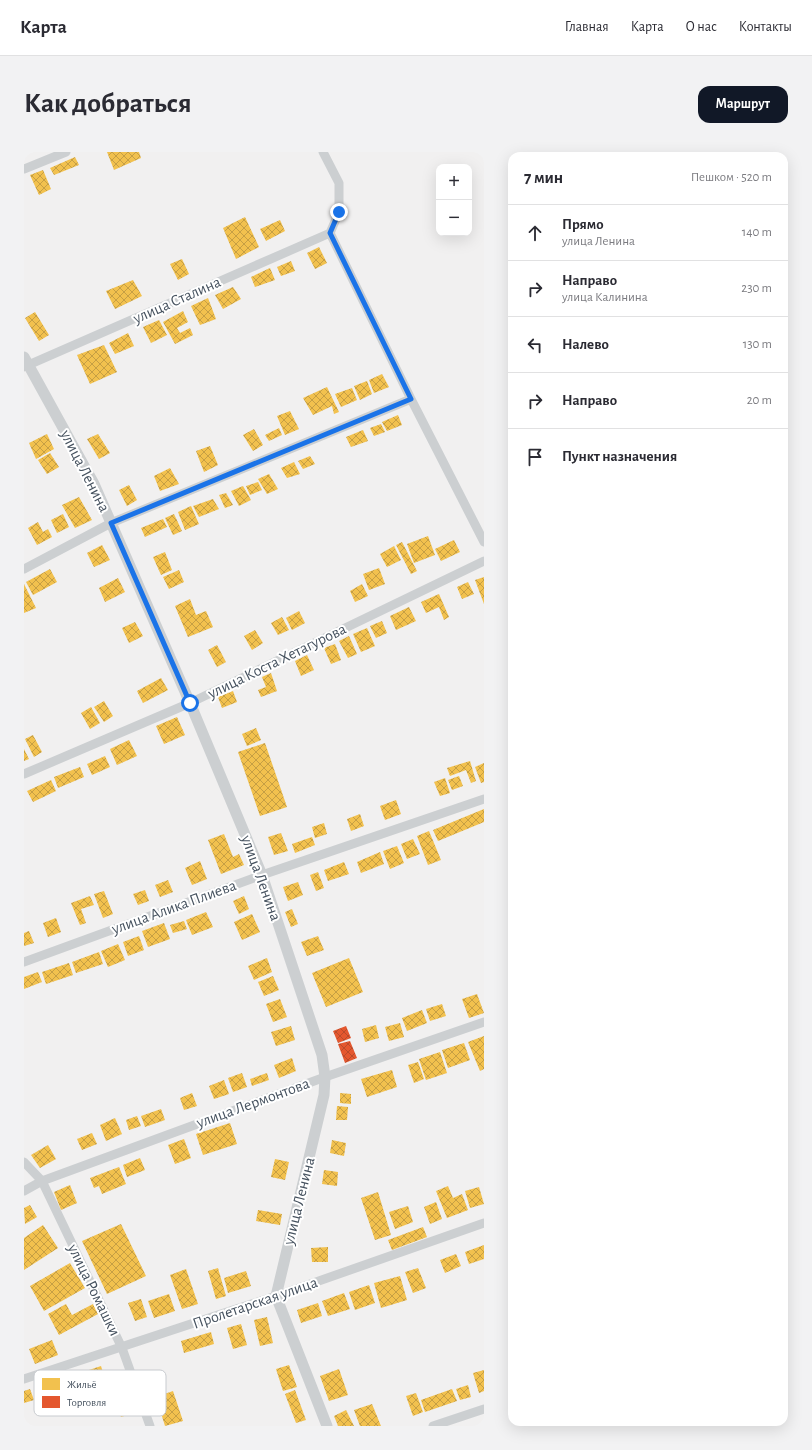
<!DOCTYPE html>
<html lang="ru">
<meta charset="utf-8">
<style>
:root{--surface:#fff;--page:#f2f2f3;--text:#2b2b33;--muted:#7c7c81;--line:#e1e1e2;--accent:#111827}
body{margin:0;font-family:"Alegreya Sans",sans-serif;background:var(--page);color:var(--text)}
.controls{position:absolute;right:12px;top:12px;display:grid;overflow:hidden;border-radius:8px;box-shadow:0 4px 16px #0002}
.controls button{width:36px;height:36px;display:grid;place-items:center;padding:0;border:0;border-bottom:1px solid var(--line);background:var(--surface);color:var(--text);font:20px sans-serif}
.stop{position:absolute;width:12px;height:12px;margin:-9px;border:3px solid #1a73e8;border-radius:50%;background:#fff}
.stop.end{background:#1a73e8;border-color:#fff;box-shadow:0 1px 4px #0008}
.list{margin:0;padding:0;list-style:none}
h2{display:flex;justify-content:space-between;align-items:center;height:52px;margin:0;padding:0 16px;font-size:17px}
h2 small{font-size:13px;font-weight:400;color:var(--muted)}
.list li{display:grid;grid-template-columns:26px 1fr auto;gap:12px;align-items:center;box-sizing:border-box;height:56px;padding:0 16px;border-top:1px solid var(--line)}
.list b{display:block;font-size:15px;white-space:nowrap}
.list p{margin:0;font-size:13px;white-space:nowrap;color:var(--muted)}
.list em{font-size:13px;font-style:normal;color:var(--muted)}
.icon{flex:none;width:22px;height:22px;fill:none;stroke:currentColor;stroke-width:2;stroke-linecap:round;stroke-linejoin:round}
.map{position:relative;flex:none;width:460px;height:1274px;overflow:hidden;border-radius:12px}
header{display:flex;align-items:center;gap:24px;box-sizing:border-box;height:56px;padding:0 20px;background:var(--surface);border-bottom:1px solid var(--line)}
header strong{font-size:19px}
nav{display:flex;gap:22px;margin-inline-start:auto;font-size:14px}
.intro{display:flex;align-items:center;justify-content:space-between;box-sizing:border-box;height:96px;padding:0 24px}
h1{margin:0;font-size:28px}
.button{padding:10px 18px;border-radius:12px;background:var(--accent);color:#fff;font-size:14px;font-weight:700}
main{display:flex;gap:24px;padding:0 24px}
aside{flex:1;background:var(--surface);border-radius:12px;box-shadow:0 4px 16px #0002}
.map>svg:first-child{display:block}
.homes{fill:url(#homes-cross-hatch)}
.shops{fill:url(#shops-cross-hatch)}
.lines{fill:none;stroke-linecap:round;stroke-linejoin:round}
.minor{stroke:#cccfd1;stroke-width:9}
.tertiary{stroke:#cccfd1;stroke-width:11}
.route{stroke:#1a73e8;stroke-width:5}
.labels{text-anchor:middle;dominant-baseline:central;stroke-width:4;stroke-linejoin:round;paint-order:stroke}
.street-label{font-size:16px;fill:#46525f;stroke:#fff}
.key{fill:#fff;stroke:#c8cbcf;stroke-width:1}
.key-label{font-size:11px;fill:#46525f}
</style>
<header>
<strong>Карта</strong>
<nav><a>Главная</a><a>Карта</a><a>О нас</a><a>Контакты</a></nav>
</header>
<div class="intro"><h1>Как добраться</h1><a class="button">Маршрут</a></div>
<main>
<div class="map">
<svg width="460" height="1274" viewBox="0 0 460 1274">
<defs>
<pattern id="homes-cross-hatch" width="8" height="8" patternUnits="userSpaceOnUse"><rect width="8" height="8" fill="#f2c14e"/><path d="M0 0l8 8M0 8l8-8" fill="none" stroke="#c69f44"/></pattern>
<pattern id="shops-cross-hatch" width="8" height="8" patternUnits="userSpaceOnUse"><rect width="8" height="8" fill="#e4572e"/><path d="M0 0l8 8M0 8l8-8" fill="none" stroke="#bb4b2a"/></pattern>
</defs>
<rect width="100%" height="100%" fill="#f1f0f0"/>
<path class="homes" d="M83 0H115L117 6 90 18Z
M51 5 55 13 30 23 26 16Z
M19 18 27 37 15 43 6 23Z
M221 65 235 95 212 107 199 76Z
M256 68 261 79 242 89 236 77Z
M295 95 303 111 291 117 283 101Z
M158 107 165 122 154 128 146 112Z
M267 109 271 119 257 124 253 115Z
M246 116 251 128 231 135 227 125Z
M109 128 118 144 91 157 82 139Z
M209 135 217 147 199 157 191 143Z
M184 146 192 167 176 173 167 154Z
M159 159 164 170 153 176 156 181 166 176 169 183 151 192 139 170Z
M11 160 25 183 15 189 1 166Z
M135 168 143 183 127 191 119 175Z
M104 181 110 194 91 202 85 191Z
M80 193 93 220 66 232 53 203Z
M358 222 365 235 350 241 345 228Z
M343 229 348 242 336 248 330 234Z
M303 235 315 260 310 262 308 254 289 263 279 246Z
M328 236 333 248 317 255 311 242Z
M266 259 275 277 261 283 253 264Z
M374 263 378 273 363 279 358 270Z
M357 272 361 280 350 284 346 276Z
M255 276 258 283 245 289 241 283Z
M230 277 239 293 229 299 219 283Z
M339 278 344 289 327 295 322 285Z
M23 282 30 297 12 307 5 291Z
M74 282 86 301 75 307 63 287Z
M186 294 194 313 180 320 172 299Z
M26 301 35 315 23 322 14 308Z
M286 304 291 312 279 317 274 309Z
M270 310 276 322 263 326 257 316Z
M146 316 155 332 136 339 130 324Z
M245 322 254 337 243 342 234 327Z
M234 330 238 338 226 343 222 334Z
M105 333 113 348 103 354 95 338Z
M219 334 227 348 215 354 207 339Z
M202 341 209 353 201 356 195 343Z
M55 345 68 368 51 376 38 353Z
M189 347 195 357 175 365 169 354Z
M167 354 175 372 161 378 154 360Z
M39 362 45 375 33 381 27 368Z
M150 362 158 379 149 383 141 366Z
M139 367 143 375 121 385 117 376Z
M14 370 19 380 24 377 28 385 13 393 4 376Z
M404 384 411 403 390 411 383 392Z
M430 388 436 400 417 409 411 397Z
M378 390 393 419 387 422 372 393Z
M78 393 86 408 70 415 63 401Z
M370 394 377 408 363 415 356 402Z
M141 400 148 418 137 423 129 405Z
M355 416 361 432 345 438 339 422Z
M26 417 33 430 9 443 2 430Z
M155 418 160 430 145 437 139 425Z
M460 425V452L451 428Z
M94 426 101 440 81 450 75 436Z
M444 430 450 442 438 447 433 435Z
M0 432 12 456 0 461Z
M338 432 344 444 331 450 326 439Z
M415 442 425 465 420 468 415 455 402 461 397 450Z
M166 447 172 463 182 459 189 475 164 485 151 454Z
M385 455 392 469 372 478 366 464Z
M275 459 281 471 268 478 262 466Z
M258 465 265 478 254 483 247 471Z
M358 469 363 481 352 486 346 474Z
M111 470 119 484 105 491 98 476Z
M343 476 351 494 337 500 329 482Z
M231 478 239 491 228 498 220 484Z
M325 484 333 502 324 506 315 489Z
M311 492 317 508 307 512 300 496Z
M193 493 202 510 193 515 184 498Z
M283 503 290 518 277 524 271 509Z
M247 521 253 539 237 545 234 538 242 535 238 525Z
M137 526 144 538 119 551 113 539Z
M209 539 213 550 198 556 194 545Z
M80 549 89 564 80 570 70 555Z
M67 555 76 571 66 577 57 561Z
M153 565 161 583 140 592 132 574Z
M232 576 237 588 223 594 218 582Z
M9 583 18 600 10 605 1 587Z
M105 588 113 604 93 613 86 597Z
M241 591 263 655 236 664 214 600Z
M0 597 5 607 0 609Z
M81 604 86 615 68 623 63 612Z
M446 609 452 629 447 631 442 618 426 624 423 616Z
M460 611V630L457 631 451 615Z
M56 615 60 625 34 636 30 625Z
M435 624 439 634 428 638 424 628Z
M421 626 426 641 416 644 410 630Z
M27 628 32 639 9 650 3 639Z
M372 648 377 662 361 668 356 654Z
M460 657V670L414 689 409 678Z
M336 662 340 674 327 679 323 667Z
M300 671 303 682 291 686 288 675Z
M405 679 417 708 404 713 393 684Z
M257 681 264 699 250 703 244 685Z
M200 682 209 705 215 702 220 713 197 722 184 688Z
M288 685 291 693 271 701 268 692Z
M389 687 396 702 383 707 377 692Z
M373 694 380 711 366 717 359 699Z
M356 700 360 712 337 721 333 710Z
M176 709 183 727 168 733 161 716Z
M320 710 325 722 304 729 300 718Z
M294 720 300 736 292 739 286 723Z
M144 728 149 740 136 745 131 733Z
M274 730 279 743 264 749 259 735Z
M121 738 125 749 114 753 109 742Z
M80 739 89 762 79 766 70 742Z
M66 744 70 753 57 757 62 771 56 773 47 751Z
M220 744 225 757 215 762 209 749Z
M268 757 274 772 267 775 261 760Z
M182 760 189 775 168 783 162 768Z
M228 762 236 780 218 788 210 770Z
M32 766 37 780 24 785 19 771Z
M160 769 163 777 149 781 146 773Z
M140 771 146 787 124 795 118 779Z
M5 779 10 791 0 794V781Z
M115 784 120 798 104 804 99 790Z
M294 784 300 798 283 804 277 790Z
M94 792 101 808 84 815 77 799Z
M75 800 79 812 52 821 48 810Z
M243 806 248 820 230 828 224 814Z
M325 806 339 840 302 855 288 821Z
M45 811 49 823 22 832 18 820Z
M14 820 18 830 0 837V825Z
M249 824 255 838 240 844 234 830Z
M453 842 460 861 445 866 438 847Z
M256 847 263 865 249 870 242 852Z
M418 852 422 864 406 869 402 857Z
M398 858 403 871 383 879 378 866Z
M376 871 380 885 365 889 361 875Z
M352 873 355 886 341 890 338 877Z
M267 874 271 888 252 894 247 880Z
M460 884V917L456 919 444 890Z
M440 891 446 908 424 916 418 898Z
M416 900 423 921 402 928 395 907Z
M268 906 272 919 255 926 250 913Z
M394 910 400 927 390 931 384 913Z
M368 918 373 935 343 945 337 927Z
M218 921 223 935 209 940 204 926Z
M243 921 245 928 228 934 226 927Z
M200 928 205 942 190 947 185 934Z
M168 941 173 954 160 958 156 946Z
M316 941 327 942V952L316 951Z
M313 954 324 955 323 968H312Z
M137 957 141 968 121 975 117 964Z
M113 964 117 974 105 978 102 968Z
M91 966 98 982 82 989 76 973Z
M206 971 213 992 179 1003 172 982Z
M68 981 73 992 58 998 53 987Z
M160 987 167 1006 151 1012 144 993Z
M308 988 322 991 320 1004 306 1001Z
M24 993 32 1007 16 1016 7 1003Z
M116 1006 121 1018 103 1025 99 1013Z
M251 1007 265 1010 261 1028 247 1025Z
M95 1015 102 1032 78 1042 75 1034 70 1036 66 1026Z
M300 1018 314 1020 313 1034 298 1032Z
M46 1033 53 1051 37 1058 30 1040Z
M424 1034 429 1046 438 1042 444 1058 423 1066 412 1039Z
M455 1035 460 1052 446 1056 441 1039Z
M354 1040 367 1083 351 1088 337 1046Z
M412 1050 418 1067 406 1072 400 1055Z
M6 1053 13 1065 1 1072 0 1056Z
M384 1054 389 1070 371 1077 365 1060Z
M234 1058 258 1062 256 1073 232 1069Z
M97 1072 122 1124 83 1142 58 1089Z
M19 1073 34 1096 0 1118V1086Z
M399 1075 403 1085 368 1098 364 1088Z
M460 1093V1107L445 1112 441 1100Z
M304 1095V1110H288L287 1096Z
M432 1102 437 1114 421 1121 416 1108Z
M46 1111 61 1136 20 1159 6 1134Z
M194 1116 202 1144 192 1147 184 1119Z
M394 1116 402 1136 389 1141 381 1120Z
M162 1117 174 1152 158 1157 146 1123Z
M222 1119 227 1134 204 1141 200 1126Z
M376 1124 383 1148 357 1156 350 1131Z
M345 1133 351 1151 331 1158 325 1140Z
M320 1141 326 1157 304 1164 298 1149Z
M145 1142 151 1159 130 1166 124 1149Z
M117 1147 123 1165 111 1169 104 1151Z
M294 1151 298 1164 277 1171 273 1158Z
M42 1152 48 1163 69 1152 74 1162 35 1183 24 1162Z
M243 1165 249 1191 236 1194 230 1168Z
M217 1172 223 1193 209 1197 203 1176Z
M187 1180 190 1192 160 1201 157 1189Z
M28 1188 34 1203 11 1212 5 1197Z
M265 1213 273 1235 259 1239 252 1217Z
M77 1214 81 1227 48 1237 44 1225Z
M315 1217 324 1243 305 1249 296 1224Z
M460 1218V1239L455 1241 449 1221Z
M104 1233 114 1260 97 1265 88 1239Z
M444 1233 447 1245 436 1248 432 1237Z
M6 1237 10 1248 0 1251V1239Z
M428 1237 433 1249 401 1260 397 1248Z
M271 1238 282 1268 272 1271 261 1242Z
M149 1239 159 1269 141 1274 132 1245Z
M392 1241 399 1260 389 1264 382 1244Z
M348 1252 357 1274H336L330 1258Z
M322 1258 330 1274H314L310 1264Z"/>
<path class="shops" d="M322 874 327 886 314 891 309 879Z
M326 889 333 906 321 911 314 892Z"/>
<g class="lines">
<path class="minor" d="M299 0 315 31V60L306 81 387 247 460 390
M0 17 42 0
M0 215 306 81
M0 417 87 371 387 247
M0 622 166 551 460 409
M0 810 238 723 460 647
M0 1010 18 1029 98 1196 126 1274
M0 1039 18 1029 301 925 460 870
M0 1227 252 1144 460 1071
M409 1274 460 1257"/>
<path class="tertiary" d="M0 205 70 332 166 551 238 723 298 903 301 925 300 943 252 1144 303 1274"/>
</g>
<g class="lines">
<path class="route" d="M166 551 87 371 387 247 306 81 315 60"/>
</g>
<g class="labels">
<g class="street-label">
<text transform="translate(153 148) rotate(-24)">улица Сталина</text>
<text transform="translate(61 319) rotate(63)">улица Ленина</text>
<text transform="translate(253 509) rotate(-26)">улица Коста Хетагурова</text>
<text transform="translate(237 726) rotate(70)">улица Ленина</text>
<text transform="translate(150 755) rotate(-20)">улица Алика Плиева</text>
<text transform="translate(229 951) rotate(-20)">улица Лермонтова</text>
<text transform="translate(275 1049) rotate(-76)">улица Ленина</text>
<text transform="translate(70 1138) rotate(64)">улица Ромашки</text>
<text transform="translate(231 1151) rotate(-19)">Пролетарская улица</text>
</g>
</g>
<rect x="10" y="1218" width="132" height="46" rx="6" class="key"/>
<rect x="18" y="1226" width="18" height="12" fill="#f2c14e"/>
<rect x="18" y="1244" width="18" height="12" fill="#e4572e"/>
<g class="key-label">
<text x="43" y="1236">Жильё</text>
<text x="43" y="1254">Торговля</text>
</g>
</svg>
<div class="controls">
<button>+</button>
<button>−</button>
</div>
<div class="stop" style="left:166px;top:551px"></div>
<div class="stop end" style="left:315px;top:60px"></div>
</div>
<aside>
<h2>7 мин<small>Пешком · 520 m</small></h2>
<ul class="list">
<li><svg class="icon" aria-label="ahead" viewBox="0 0 24 24"><path d="M12 20V5M6 11l6-6 6 6"/></svg><div><b>Прямо</b><p>улица Ленина</p></div><em>140 m</em></li>
<li><svg class="icon" aria-label="right" viewBox="0 0 24 24"><path d="M7 20v-9h11M14 6l5 5-5 5"/></svg><div><b>Направо</b><p>улица Калинина</p></div><em>230 m</em></li>
<li><svg class="icon" aria-label="left" viewBox="0 0 24 24"><path d="M17 20v-9H6M10 6l-5 5 5 5"/></svg><div><b>Налево</b></div><em>130 m</em></li>
<li><svg class="icon" aria-label="right" viewBox="0 0 24 24"><path d="M7 20v-9h11M14 6l5 5-5 5"/></svg><div><b>Направо</b></div><em>20 m</em></li>
<li><svg class="icon" aria-label="arrive" viewBox="0 0 24 24"><path d="M6 21V4h12l-3 4 3 4H6"/></svg><div><b>Пункт назначения</b></div></li>
</ul>
</aside>
</main>
